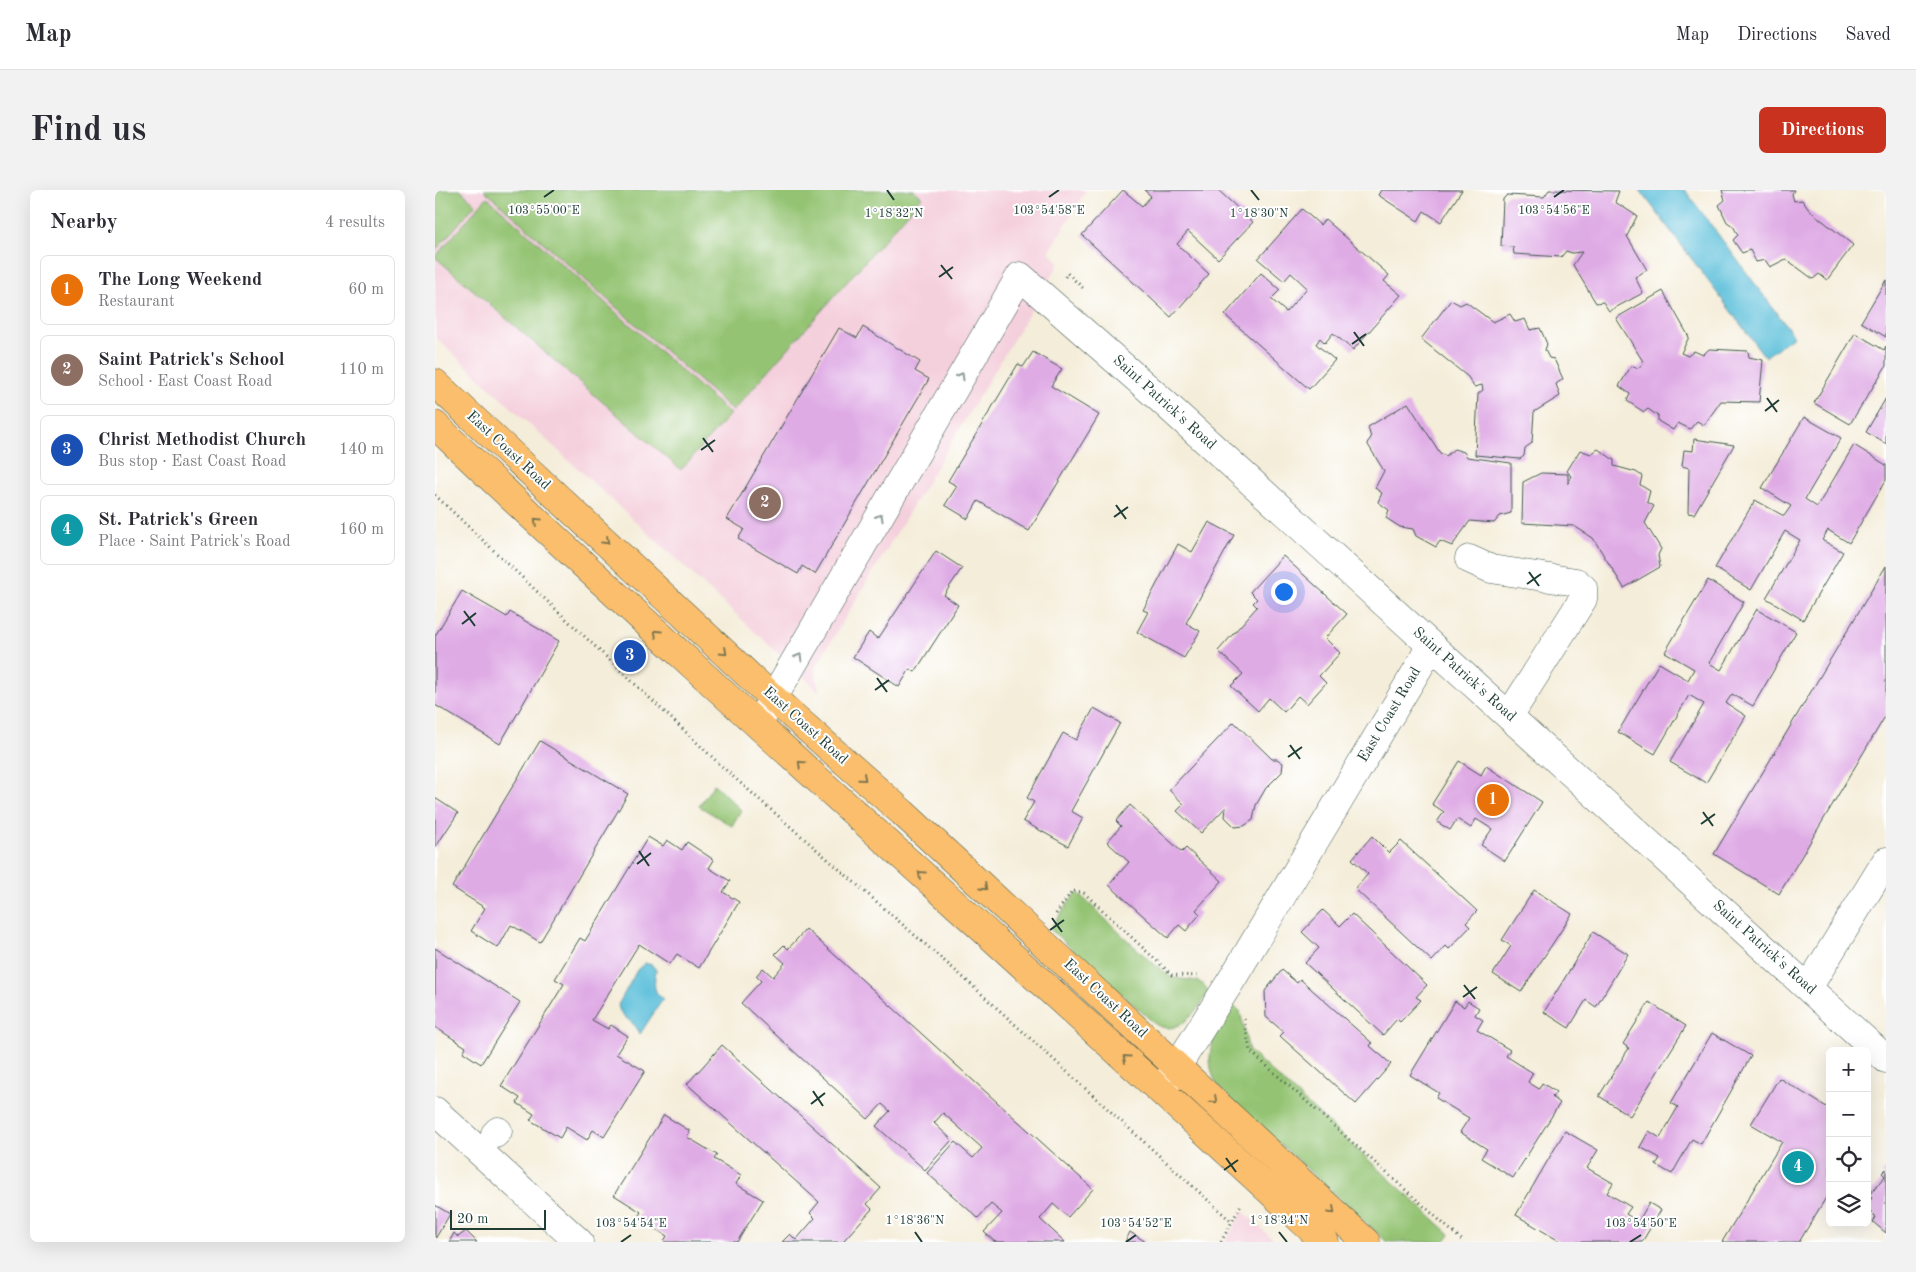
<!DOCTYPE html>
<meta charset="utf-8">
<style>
:root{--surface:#fff;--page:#f2f2f3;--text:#2b2b33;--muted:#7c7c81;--line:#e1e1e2;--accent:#c8321e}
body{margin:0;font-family:"Old Standard TT",serif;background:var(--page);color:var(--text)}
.controls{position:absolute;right:15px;bottom:15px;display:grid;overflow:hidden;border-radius:8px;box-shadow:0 5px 20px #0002}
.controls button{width:45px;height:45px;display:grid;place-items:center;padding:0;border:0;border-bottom:1px solid var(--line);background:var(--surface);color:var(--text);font:25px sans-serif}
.scale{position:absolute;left:15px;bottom:12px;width:96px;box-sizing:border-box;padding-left:5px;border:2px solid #1f3d34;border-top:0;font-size:14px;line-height:18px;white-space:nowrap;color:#1f3d34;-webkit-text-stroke:4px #fff;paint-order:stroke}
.you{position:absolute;left:848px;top:401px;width:18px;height:18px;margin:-12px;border:4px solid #fff;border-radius:50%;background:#1a73e8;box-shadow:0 0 0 8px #1a73e833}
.badge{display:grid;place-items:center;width:32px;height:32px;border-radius:50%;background:var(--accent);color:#fff;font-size:16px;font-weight:700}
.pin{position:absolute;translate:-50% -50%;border:2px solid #fff;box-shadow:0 1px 5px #0006}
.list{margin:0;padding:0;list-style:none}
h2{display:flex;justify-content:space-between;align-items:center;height:65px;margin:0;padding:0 20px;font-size:21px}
h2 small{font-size:16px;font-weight:400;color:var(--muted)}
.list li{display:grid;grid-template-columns:32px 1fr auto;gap:15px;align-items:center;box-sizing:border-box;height:70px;margin:0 10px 10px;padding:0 10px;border:1px solid var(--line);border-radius:8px}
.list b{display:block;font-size:19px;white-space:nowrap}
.list p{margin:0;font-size:16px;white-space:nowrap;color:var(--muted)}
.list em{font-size:16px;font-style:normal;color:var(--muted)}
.icon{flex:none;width:28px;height:28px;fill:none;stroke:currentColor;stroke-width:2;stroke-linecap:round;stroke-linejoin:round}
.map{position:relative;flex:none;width:1451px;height:1052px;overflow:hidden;border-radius:8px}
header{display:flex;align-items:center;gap:30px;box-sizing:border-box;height:70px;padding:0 25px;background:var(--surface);border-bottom:1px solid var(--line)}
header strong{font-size:24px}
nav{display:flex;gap:28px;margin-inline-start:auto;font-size:18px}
.intro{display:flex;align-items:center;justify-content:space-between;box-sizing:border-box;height:120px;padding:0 30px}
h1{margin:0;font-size:35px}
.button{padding:12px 22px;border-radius:8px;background:var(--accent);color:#fff;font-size:18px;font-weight:700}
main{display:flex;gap:30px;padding:0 30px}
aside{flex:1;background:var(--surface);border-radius:8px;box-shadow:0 5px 20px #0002}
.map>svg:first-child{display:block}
.built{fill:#f4cfdc}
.green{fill:#94c473;stroke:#5a8054}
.water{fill:#5cbfda;stroke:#3e7e87}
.building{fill:#dfabe5}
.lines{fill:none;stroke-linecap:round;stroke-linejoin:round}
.minor-casing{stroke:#3f574d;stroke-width:29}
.major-casing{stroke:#3f574d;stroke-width:29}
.path{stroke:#3f574d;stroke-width:3;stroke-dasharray:1 4;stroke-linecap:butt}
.minor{stroke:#fff;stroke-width:28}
.major{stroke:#fabe6d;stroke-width:28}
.oneway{stroke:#8f9e9a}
.oneway2{stroke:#82774e}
.ticks{fill:none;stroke:#1f3d34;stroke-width:2}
.labels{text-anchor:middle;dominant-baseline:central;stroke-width:4;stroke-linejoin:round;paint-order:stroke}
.street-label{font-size:15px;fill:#1f3d34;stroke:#fff}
.ticks-label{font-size:12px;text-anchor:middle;fill:#1f3d34;stroke:#fff;stroke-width:4;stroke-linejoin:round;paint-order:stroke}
</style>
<header>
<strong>Map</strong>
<nav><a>Map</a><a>Directions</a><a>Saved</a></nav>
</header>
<div class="intro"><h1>Find us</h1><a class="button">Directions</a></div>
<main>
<aside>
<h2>Nearby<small>4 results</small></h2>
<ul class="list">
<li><span class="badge" style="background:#e8710a">1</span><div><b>The Long Weekend</b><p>Restaurant</p></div><em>60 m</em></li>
<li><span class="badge" style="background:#8d6e63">2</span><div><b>Saint Patrick's School</b><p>School · East Coast Road</p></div><em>110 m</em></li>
<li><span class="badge" style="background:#1a4fb4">3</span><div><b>Christ Methodist Church</b><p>Bus stop · East Coast Road</p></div><em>140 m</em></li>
<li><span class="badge" style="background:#0f9aa8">4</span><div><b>St. Patrick's Green</b><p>Place · Saint Patrick's Road</p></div><em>160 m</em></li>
</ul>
</aside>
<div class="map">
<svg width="1451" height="1052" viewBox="0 0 1451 1052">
<rect width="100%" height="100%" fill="#fff"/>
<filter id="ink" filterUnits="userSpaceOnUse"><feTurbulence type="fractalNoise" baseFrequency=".02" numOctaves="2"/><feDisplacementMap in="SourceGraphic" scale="10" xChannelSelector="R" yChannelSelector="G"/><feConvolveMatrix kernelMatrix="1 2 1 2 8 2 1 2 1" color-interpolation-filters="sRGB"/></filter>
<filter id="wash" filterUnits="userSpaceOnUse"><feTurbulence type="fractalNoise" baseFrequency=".0096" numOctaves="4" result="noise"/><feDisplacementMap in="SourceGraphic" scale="20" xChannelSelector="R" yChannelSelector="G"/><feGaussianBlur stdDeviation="1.12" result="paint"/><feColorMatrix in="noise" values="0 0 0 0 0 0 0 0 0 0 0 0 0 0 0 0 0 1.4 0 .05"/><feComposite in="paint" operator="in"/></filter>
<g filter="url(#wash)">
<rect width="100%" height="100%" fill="#f4edd9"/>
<path class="built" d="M0 0H651L614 62 625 72 380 478 384 501 0 147Z
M808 1021 841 1052H790Z"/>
<path class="green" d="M0 0H25L41 14 0 61Z
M49 0H479L487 7 298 221Z
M52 7 295 224 246 280 0 67Z
M279 594 306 620 297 636 264 616Z
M640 704H644C673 731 702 761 733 785 743 793 769 784 773 803 761 821 744 848 720 834L615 739Z
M797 815 805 821 814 861 1015 1044 1009 1052H952L798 911C792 905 783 898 780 891 767 861 782 839 797 815Z"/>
<path class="water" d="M1205 0H1250L1359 146 1330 167Z
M210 773 217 775 221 780C220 793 216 800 228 809L205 844C199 829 185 829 183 815L202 780Z"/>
<g id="blocks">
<path class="building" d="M688 0 707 16 716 6 709 0H783L818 32 783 69 753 41 742 54 774 84 736 127 647 45Z
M946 0H1027L1006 32 989 21 983 31 943 5Z
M1114 0 1184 1 1180 12 1202 26 1192 46 1212 80 1200 87 1208 103 1174 121 1168 112 1161 113 1138 75 1147 62 1137 63 1131 61 1126 67 1079 64 1078 57 1066 56 1068 9 1072 5 1109 7Z
M1287 0H1359L1357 4 1359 11 1367 10 1374 20 1418 55 1392 90 1384 84 1378 89 1351 69 1335 77 1330 70 1321 72 1315 60 1307 63 1298 50 1303 45 1298 36 1292 32 1284 15 1290 10Z
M867 19 885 35 890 29 954 85 949 91 966 105 918 160 898 143 890 153 885 148 881 154 900 170 874 199 790 125 826 83 845 100 836 109 851 122 872 98 856 83 849 91 823 69Z
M1451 90V147L1426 132Z
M1228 101 1254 147 1246 163 1253 166 1259 161 1268 165 1274 159 1313 161 1314 167 1328 170 1324 212 1286 211 1269 235 1262 231 1255 239 1243 233 1238 240 1223 231V226L1213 219 1209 222 1192 211 1195 204 1184 196 1195 178 1198 176 1203 178 1209 173 1181 128Z
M1016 110 1025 115 1031 112 1058 132 1075 124 1080 132 1090 129 1095 140 1105 138 1112 154 1110 160 1114 168 1119 169 1128 189 1121 194 1125 206 1099 222 1097 253 1090 258 1089 266 1085 269 1040 265 1043 204 1048 200 1047 195 1039 197 1033 187 986 149Z
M428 137 485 172 480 181 494 189 380 384 367 376 363 384 303 349 309 339 292 329 404 138 422 148Z
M1420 143 1449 160 1451 156V176L1415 234 1379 213Z
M598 162 627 179 616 196 664 225 594 341 543 311 533 329 510 315 522 296 513 291 583 174 588 177Z
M1451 208V254L1431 242Z
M973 213 1005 263 1011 266 1019 259 1029 262 1032 267 1076 273V323L1065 326 1059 333 1035 331 1017 356 1005 351 1001 357 981 346 978 339 965 337 951 328 954 320 943 312 947 303 940 298 949 281 932 253 936 248 933 237Z
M1369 227 1406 248 1370 309 1382 317 1419 255 1451 275V290L1414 353 1393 340 1387 350 1408 362 1368 430 1331 408 1365 350 1350 341 1316 400 1280 378 1320 310 1349 326 1356 316 1327 298Z
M1259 249 1299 255 1259 324 1253 323 1254 278 1247 276 1249 260 1258 261Z
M1163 259 1179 270V276L1201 282 1207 286 1205 295 1215 301 1212 312 1219 316 1210 333 1226 359 1223 365 1225 377 1189 398 1158 348 1139 336 1087 333 1088 292 1106 283 1133 284V294L1136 286 1132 281 1145 260 1156 264Z
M774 332 799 345 751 433 765 441 749 468 702 442 713 422 708 420 743 354 757 362Z
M501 361 527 378 509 405 523 415 480 482 475 479 464 497 418 467 434 442 443 449Z
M848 366 912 424 890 448 905 463 884 486 891 493 872 514 863 506 849 522 834 508 823 521 796 496 808 484 783 461 822 417 818 413 822 409 815 402Z
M1451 376V525L1344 704 1279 664Z
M1273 390 1309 412 1274 473 1286 480 1322 419 1361 442 1318 516 1297 504 1291 513 1311 526 1271 593 1235 572 1269 514 1254 505 1220 564 1183 542 1224 473 1253 490 1259 479 1230 462Z
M27 401 72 427 75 422 124 451 65 554 0 515V446Z
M659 518 685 533 636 621 648 628 633 656 588 631 599 612 592 608 628 543 641 550Z
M799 532 837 569H842L848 573 847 582 831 598 821 615 818 630 809 636 800 637 790 627 791 617 766 643 742 621 749 614 734 600Z
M105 551 193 604 105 752 76 735 63 758 36 741 50 718 17 697Z
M1024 571 1046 585 1051 576 1107 612 1070 671 1046 655 1057 639 1041 629 1036 638 1022 629 1015 640 1002 632 1009 622 997 614Z
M0 608 23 623 0 658Z
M695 615 747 662 751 658 787 691 761 720 765 724 751 741 744 735 733 748 674 695 694 672 672 652 686 636 681 631Z
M937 646 954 663 966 651 1042 721 1031 733 1035 737 1014 759 1011 756 997 771 920 699 933 684 917 669Z
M213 647 228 656 232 650 247 660 252 652 279 670 274 678 295 691 288 702 304 712 264 778 242 764 235 774 204 754 157 830 173 839 176 835 193 846 181 864 210 881 169 947 158 940 152 950 131 937 125 948 95 930 99 924 82 913 85 908 66 896 129 794 120 789 145 748 150 751Z
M1099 700 1137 724 1086 802 1058 784 1076 756 1067 750Z
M888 720 905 736 917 724 992 795 981 807 986 810 965 832 962 829 948 845 870 773 884 758 867 742Z
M371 739 658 999 633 1027 618 1014 605 1029 630 1052H560L549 1042 567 1023 556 1014 543 1028 492 983 520 952 538 968 547 958 508 923 499 933 517 950 490 980 441 936 455 921 447 914 433 929 306 813 326 791 321 786 328 778 338 787 350 773 340 764 349 755 353 759Z
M1158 742 1193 764 1161 817 1151 810 1134 838 1109 822Z
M0 758 85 812 46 874 28 862 31 857 0 837Z
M847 780 862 793 865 789 937 853 935 856 956 874 921 914 845 846 849 842 831 827 830 801Z
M1020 811 1029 817 1033 811 1044 818 1040 825 1048 830 1042 840 1075 860 1071 866 1098 883 1093 892 1104 899 1107 893 1121 902 1117 907 1125 913 1078 988 1046 968 1052 959 1025 942 1034 928 1001 908 1004 903 975 885Z
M1214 812 1251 836 1195 926 1164 906 1194 858 1188 854Z
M1277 843 1316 866 1266 954 1257 949 1237 984 1221 975 1225 968 1205 957 1214 941 1225 948 1243 917 1236 913Z
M287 855 446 998 432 1014 437 1019 409 1050 411 1052H347L355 1044 361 1050 380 1028 375 1023 384 1012 252 894Z
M1344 888 1395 919V1001L1364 1052H1287L1347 952 1316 934Z
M229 925 255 941 252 947 282 965 279 969 306 985 301 994 328 1010 302 1052H231L229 1051 232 1046 202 1028 206 1022 179 1005Z
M1130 941 1163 960 1152 978 1178 993 1172 1003 1196 1017 1191 1024 1203 1032 1214 1013 1226 1020 1207 1052H1126L1081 1025Z
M1451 979V1043L1438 1032 1441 1027 1432 1019V1014L1437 1008 1434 1005 1450 986 1447 983Z
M0 1015 15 1024 0 1049Z
M31 1041 42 1052H14L19 1043 23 1047Z
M695 1042 711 1052H690Z"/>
</g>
</g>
<g filter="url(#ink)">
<use href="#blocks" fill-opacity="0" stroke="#3f574d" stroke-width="1"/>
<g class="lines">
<defs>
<path id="minor" d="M1034 369 1056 379 1141 392 1148 398V409L1074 526
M323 534 585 86 724 208 1451 869
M1373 798 1451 671
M729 897 799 786 987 472 995 455
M0 921 144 1052
M60 944 63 941"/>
<path id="major" d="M0 193 339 509 468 623 931 1052
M0 235C292 513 595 778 890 1052"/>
</defs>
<use href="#minor" class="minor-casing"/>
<use href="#major" class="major-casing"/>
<path class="path" d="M630 87 632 83 648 98
M0 305 294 583 530 789 797 1032
M621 724 637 701 648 702 737 785 763 786
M809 829 815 861 1029 1052
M786 1052 806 1015"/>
<use href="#minor" class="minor"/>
<use href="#major" class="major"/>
</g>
<defs><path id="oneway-chevron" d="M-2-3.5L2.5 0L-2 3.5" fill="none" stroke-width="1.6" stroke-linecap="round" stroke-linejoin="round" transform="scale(1.25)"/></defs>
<g class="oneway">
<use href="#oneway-chevron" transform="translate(526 186) rotate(-60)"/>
<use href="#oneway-chevron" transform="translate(445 327) rotate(-60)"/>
<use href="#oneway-chevron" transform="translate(364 467) rotate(-60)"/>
</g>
<g class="oneway2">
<use href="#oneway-chevron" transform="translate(102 331) rotate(-137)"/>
<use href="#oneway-chevron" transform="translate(171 351) rotate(43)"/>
<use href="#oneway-chevron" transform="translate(222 443) rotate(-137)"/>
<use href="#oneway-chevron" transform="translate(289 462) rotate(43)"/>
<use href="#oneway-chevron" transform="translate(366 574) rotate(-137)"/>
<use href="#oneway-chevron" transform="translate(428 588) rotate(41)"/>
<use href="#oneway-chevron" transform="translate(486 684) rotate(-138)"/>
<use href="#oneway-chevron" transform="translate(549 697) rotate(43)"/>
<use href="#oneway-chevron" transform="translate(691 868) rotate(-138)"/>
<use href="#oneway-chevron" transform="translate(779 910) rotate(43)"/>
<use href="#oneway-chevron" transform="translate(897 1021) rotate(43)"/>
</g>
</g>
<path class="ticks" d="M452 0 459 10M816 0 824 10M109 7 119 0M614 7 624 0M1119 7 1129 0M506 75 517 89M504 87 518 77M919 142 929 156M917 154 931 144M1332 208 1342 222M1330 221 1344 210M268 248 278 262M266 260 280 250M681 315 691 329M679 327 693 317M1094 382 1104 396M1092 394 1106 384M29 421 40 436M27 434 41 423M442 488 452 502M440 500 454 490M855 555 865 569M853 567 867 557M1268 622 1278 636M1266 634 1280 624M204 661 214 676M202 674 216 663M617 728 627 742M615 740 629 730M1029 795 1040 809M1028 807 1042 797M378 901 388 916M376 914 390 903M791 968 801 982M789 980 803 970M480 1042 487 1052M844 1042 852 1052M186 1052 196 1045M691 1052 701 1045M1195 1052 1206 1045"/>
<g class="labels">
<g class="street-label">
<text transform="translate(729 213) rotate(42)">Saint Patrick's Road</text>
<text transform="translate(73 261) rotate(43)">East Coast Road</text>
<text transform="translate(1029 485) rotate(42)">Saint Patrick's Road</text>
<text transform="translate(955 525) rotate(-59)">East Coast Road</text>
<text transform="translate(370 536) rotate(42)">East Coast Road</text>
<text transform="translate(1329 758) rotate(42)">Saint Patrick's Road</text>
<text transform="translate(670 809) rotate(43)">East Coast Road</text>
</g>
</g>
<g class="ticks-label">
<text x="109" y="24">103°55'00"E</text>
<text x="614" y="24">103°54'58"E</text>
<text x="1119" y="24">103°54'56"E</text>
<text x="459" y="27">1°18'32"N</text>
<text x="824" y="27">1°18'30"N</text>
<text x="480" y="1034">1°18'36"N</text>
<text x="844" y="1034">1°18'34"N</text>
<text x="196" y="1037">103°54'54"E</text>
<text x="701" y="1037">103°54'52"E</text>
<text x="1206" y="1037">103°54'50"E</text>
</g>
</svg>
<div class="controls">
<button>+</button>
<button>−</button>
<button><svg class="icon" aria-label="locate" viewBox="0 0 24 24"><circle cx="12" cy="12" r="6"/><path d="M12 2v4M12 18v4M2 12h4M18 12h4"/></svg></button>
<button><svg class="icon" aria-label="layers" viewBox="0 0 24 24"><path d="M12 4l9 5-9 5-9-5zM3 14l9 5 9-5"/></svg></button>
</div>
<div class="scale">20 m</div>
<div class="you"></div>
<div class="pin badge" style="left:1058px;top:610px;background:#e8710a">1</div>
<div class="pin badge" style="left:330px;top:313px;background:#8d6e63">2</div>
<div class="pin badge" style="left:195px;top:466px;background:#1a4fb4">3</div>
<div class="pin badge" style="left:1363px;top:977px;background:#0f9aa8">4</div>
</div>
</main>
